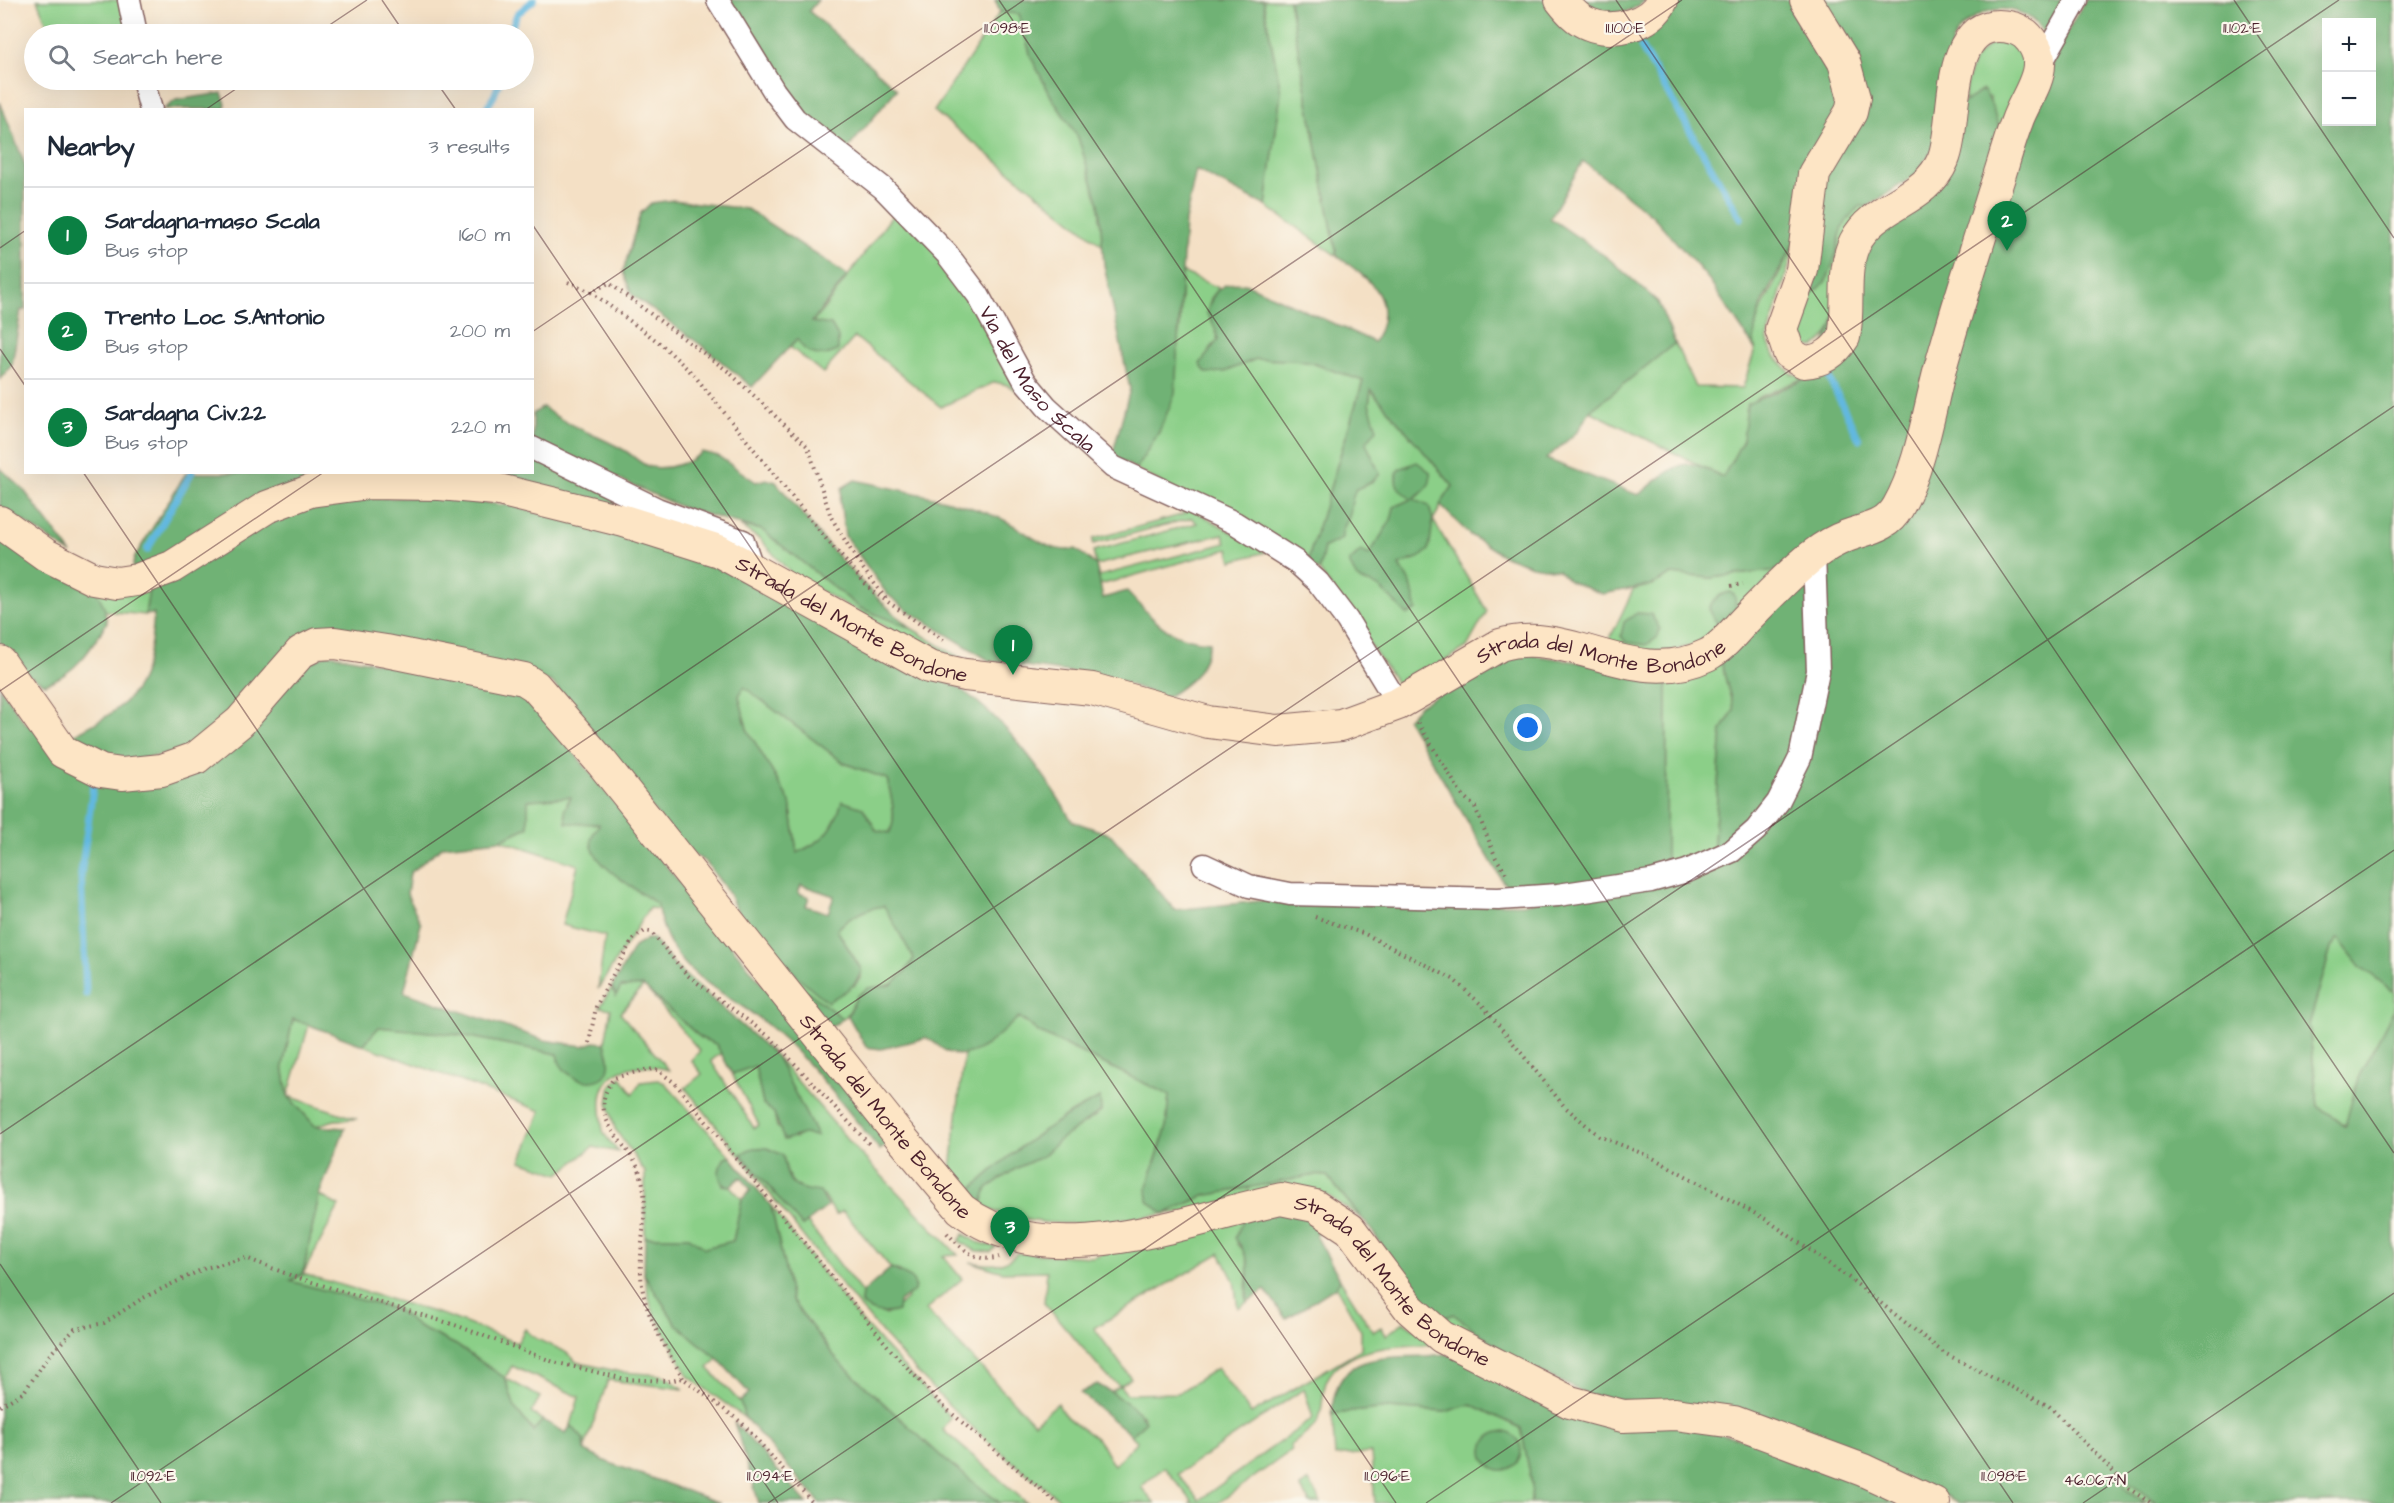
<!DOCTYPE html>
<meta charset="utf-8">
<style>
:root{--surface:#fff;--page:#f6f6f7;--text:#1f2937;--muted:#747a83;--line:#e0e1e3;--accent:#0b8043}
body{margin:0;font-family:"Architects Daughter",sans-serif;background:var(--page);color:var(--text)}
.controls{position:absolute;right:18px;top:18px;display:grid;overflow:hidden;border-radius:0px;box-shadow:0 6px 24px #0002}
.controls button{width:54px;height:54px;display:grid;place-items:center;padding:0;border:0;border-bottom:2px solid var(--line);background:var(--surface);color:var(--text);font:30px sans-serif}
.you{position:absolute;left:1528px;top:728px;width:21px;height:21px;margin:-15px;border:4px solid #fff;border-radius:50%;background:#1a73e8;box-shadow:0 0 0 9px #1a73e833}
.badge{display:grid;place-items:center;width:39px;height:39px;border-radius:50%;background:var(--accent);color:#fff;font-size:20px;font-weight:700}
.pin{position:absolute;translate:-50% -50px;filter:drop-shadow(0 2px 3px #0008)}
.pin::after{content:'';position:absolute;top:32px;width:21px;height:18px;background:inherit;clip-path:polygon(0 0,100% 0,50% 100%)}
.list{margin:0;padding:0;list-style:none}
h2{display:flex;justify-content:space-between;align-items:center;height:78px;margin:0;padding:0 24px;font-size:26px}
h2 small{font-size:20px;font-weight:400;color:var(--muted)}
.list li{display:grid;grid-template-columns:39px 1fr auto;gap:18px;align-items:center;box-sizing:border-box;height:96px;padding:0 24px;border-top:2px solid var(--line)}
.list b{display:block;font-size:22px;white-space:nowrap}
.list p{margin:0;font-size:20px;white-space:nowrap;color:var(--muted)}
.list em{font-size:20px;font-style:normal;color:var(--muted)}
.icon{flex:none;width:33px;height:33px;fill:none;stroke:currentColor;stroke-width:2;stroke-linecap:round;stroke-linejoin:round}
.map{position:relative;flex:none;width:2394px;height:1503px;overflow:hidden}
.search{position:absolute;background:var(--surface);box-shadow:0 6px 24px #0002;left:24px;top:24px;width:510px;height:66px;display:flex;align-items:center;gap:15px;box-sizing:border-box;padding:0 21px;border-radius:33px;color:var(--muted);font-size:22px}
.panel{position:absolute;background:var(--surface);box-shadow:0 6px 24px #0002;left:24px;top:108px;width:510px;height:366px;border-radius:0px}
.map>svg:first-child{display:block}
.green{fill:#8bcf88;stroke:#6a775a;stroke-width:1.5;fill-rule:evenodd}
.forest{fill:#70b274;stroke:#5d6850;stroke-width:1.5;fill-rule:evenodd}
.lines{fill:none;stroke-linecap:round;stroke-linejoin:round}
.stream{stroke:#62b8df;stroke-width:7}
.street-casing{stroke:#866361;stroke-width:25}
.secondary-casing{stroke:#866361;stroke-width:34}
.path{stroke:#866361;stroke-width:4;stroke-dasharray:1.5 4.5;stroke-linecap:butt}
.street{stroke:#fff;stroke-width:22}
.secondary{stroke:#fde5c5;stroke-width:32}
.ticks{fill:none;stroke:#4a1f2b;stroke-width:1.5;stroke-opacity:0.45}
.labels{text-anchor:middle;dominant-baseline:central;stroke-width:4.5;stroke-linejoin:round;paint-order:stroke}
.street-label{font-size:21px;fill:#4a1f2b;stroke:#fbf7ec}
.ticks-label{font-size:15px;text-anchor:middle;fill:#4a1f2b;stroke:#fbf7ec;stroke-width:4.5;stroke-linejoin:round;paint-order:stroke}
</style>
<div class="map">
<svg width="2394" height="1503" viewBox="0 0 2394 1503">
<rect width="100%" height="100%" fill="#fbf7ec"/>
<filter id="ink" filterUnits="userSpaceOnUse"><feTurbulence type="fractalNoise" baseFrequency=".0167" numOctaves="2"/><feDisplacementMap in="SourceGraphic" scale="12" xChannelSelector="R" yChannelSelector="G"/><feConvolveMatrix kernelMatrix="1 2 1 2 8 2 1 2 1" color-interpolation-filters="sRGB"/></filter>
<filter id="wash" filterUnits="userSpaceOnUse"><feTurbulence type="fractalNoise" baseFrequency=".008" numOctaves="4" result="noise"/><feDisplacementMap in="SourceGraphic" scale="24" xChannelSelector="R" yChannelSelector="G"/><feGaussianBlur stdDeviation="1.35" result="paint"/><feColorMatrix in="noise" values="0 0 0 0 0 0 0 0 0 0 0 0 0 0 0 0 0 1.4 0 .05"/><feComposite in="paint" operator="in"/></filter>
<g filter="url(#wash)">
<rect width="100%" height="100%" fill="#f4e0c5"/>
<path class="green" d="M37 0H123L130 34H51Z
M1263 0H1289L1337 256 1266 206 1281 92Z
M1000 12 1019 14 1031 57 1052 98 1078 137 1099 204 1103 246 934 111Z
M2002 39 2018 44 2028 66 2000 129 1991 110 1990 97 1964 102C1969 72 1971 50 2002 39Z
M1861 206 1867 207 1830 332 1815 347 1800 344C1789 308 1819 289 1833 262 1845 238 1832 225 1861 206Z
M897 209 957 274 1025 395 1007 385 995 382 941 407 855 337 823 373 790 347 823 310Z
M1797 239 1767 338 1773 354 1791 373 1804 378 1757 398 1743 440 1723 477 1590 411 1675 343 1695 387 1743 388 1755 349 1753 336 1759 314Z
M1182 272 1219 288 1211 298 1207 313 1215 328 1218 340 1210 349 1224 372 1256 359 1294 360 1312 363 1363 381 1307 563 1136 469 1159 432 1180 328Z
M1371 390 1453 486 1433 520 1487 611 1467 647 1404 686 1397 684 1319 570 1324 547C1350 536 1345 510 1356 489L1370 483 1380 474 1365 443 1373 423 1369 404Z
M1187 506 1266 552 1232 561 1229 549 1100 585 1099 576 1226 543 1223 534 1096 565 1093 551 1197 523 1192 518 1093 544V539L1185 514 1177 509Z
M740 526 762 530 860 608 911 628 967 662 939 656 793 576 760 539Z
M1778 570C1738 612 1715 650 1652 653 1638 654 1621 648 1607 645L1633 590 1652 585 1672 574 1710 578Z
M149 590 145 615 105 611 96 591Z
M1721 662 1734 710 1722 730 1713 855 1666 872 1667 676Z
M744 686 844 763 887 779C891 795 898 819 889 833L876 830 863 808 836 823 820 841 797 853 790 802 747 729 739 696Z
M572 796 567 803 600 824 641 892 657 904 658 909 649 908 598 989 605 936 562 925 578 865 500 840 528 827 527 800Z
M884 905 914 959C908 968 899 982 889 985 877 989 867 986 858 996 852 1003 851 1013 843 1019L784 973 739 915 797 976 854 986 861 977V969L837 930C848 917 866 908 884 905Z
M2339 937 2360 966 2394 992V1009L2358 1078 2346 1126 2318 1106 2309 1025 2331 948Z
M643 985 701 1038 716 1044 721 1053 711 1061 754 1128 759 1125 732 1074 755 1065 763 1104 774 1113 777 1127 795 1138 803 1134 817 1136 776 1056 855 1148 958 1255 943 1256 962 1279 926 1310 1034 1423 1058 1403C1064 1422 1085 1428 1099 1441 1105 1448 1107 1458 1114 1465L1137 1441 1131 1435 1145 1422 1143 1416 1111 1391 1120 1386 1107 1376 1044 1303 1047 1271 1003 1272 970 1262C989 1265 1003 1268 1017 1253L1093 1257 1124 1246 1244 1219 1237 1244C1257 1258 1242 1283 1247 1302L1238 1308 1234 1281 1220 1253 1094 1328 1131 1378 1120 1386 1127 1394 1178 1393 1217 1368 1251 1414 1361 1349V1331L1336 1287 1340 1279 1373 1332 1381 1327 1386 1335 1404 1322 1438 1344C1405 1346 1344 1344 1327 1380 1321 1393 1324 1409 1318 1421 1314 1430 1298 1439 1290 1446L1292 1450 1218 1503H1190L1192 1501 1164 1467 1141 1487 1155 1503H1064C1025 1472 985 1441 950 1406 851 1309 774 1193 685 1088L702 1074 691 1060 700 1051 644 986 620 1013 669 1070C637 1060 597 1068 601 1110 602 1117 601 1126 604 1133 607 1139 614 1146 618 1152L593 1147 559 1174 521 1161 541 1111 363 1045 379 1027 460 1035 558 1054V1061L609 1057 605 1043 611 1009 600 1007 612 987 613 992 620 987ZM742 1154 783 1155C789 1190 795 1185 824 1196L836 1215 843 1211 891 1268 900 1271 907 1299 886 1315 861 1303 862 1293 807 1222 803 1226ZM1304 1389 1313 1418 1199 1500 1178 1474Z
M1018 1017 1040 1033 1169 1095 1166 1129 1147 1187 1164 1214 1204 1196 1315 1175 1327 1176 1361 1218 1327 1195C1275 1201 1223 1207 1172 1213 1105 1221 1047 1235 981 1206L987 1188 1017 1168 1043 1156 1058 1141 1101 1112 1100 1098C1048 1123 1006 1156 965 1196L950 1178 964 1054 983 1047Z
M293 1019 309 1025 288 1096 357 1119 335 1120 315 1126 288 1096 283 1066Z
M621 1077 633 1094 641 1082 658 1080 665 1083 731 1157 725 1158 723 1185 730 1186 742 1199 733 1241 705 1248 689 1237H645V1172L615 1129 608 1103 611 1085Z
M319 1195 339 1206 303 1274 447 1316 517 1343 525 1329C539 1346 563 1344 576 1362L621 1372 663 1375 684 1389 608 1380 584 1450V1440L571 1425 579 1397 512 1366 505 1378 540 1397 531 1413 543 1420 533 1431 515 1408 505 1378 456 1345 418 1327 397 1310 289 1281 303 1274Z
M771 1206 854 1313 951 1418 943 1430 1027 1503H1000L944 1459 838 1361 792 1301Z
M964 1234 977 1242 996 1247 991 1252 976 1251 959 1241Z
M644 1274 676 1324 718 1359 708 1368 740 1402 745 1418 688 1376 651 1307Z
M1453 1314 1524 1365 1439 1320Z
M1471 1404 1521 1428 1532 1484 1531 1503H1375L1371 1453 1335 1456 1332 1414 1388 1408 1445 1412Z
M2111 1470 2157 1503C2135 1503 2124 1486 2111 1470Z
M1309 1481 1321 1503H1310L1300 1487Z"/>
<path class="forest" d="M725 0H818L809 11 897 89 846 151 804 118Z
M995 0H1263L1281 92 1266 206 1196 170 1185 221 1175 394 1159 432 1136 469 1112 456 1130 389 1104 265 1099 204 1078 137 1052 98 1031 57 1019 14 1000 12Z
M1289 0H1548C1560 12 1574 31 1589 39 1608 50 1645 44 1658 25 1663 18 1666 8 1670 0H1792L1821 44 1844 101C1829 146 1816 195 1796 239 1781 274 1749 309 1755 349L1706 276 1653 216 1583 161 1550 218 1608 258 1658 302 1675 343 1590 411 1577 432 1546 459 1638 495C1655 484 1675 459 1696 465 1705 467 1714 474 1723 477L1743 440 1747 404 1810 377 1859 262 1964 102 1983 90C1992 99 1994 117 2000 129L1896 480 1886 505 1778 570 1710 578 1672 574 1652 585 1602 594 1569 581 1558 570 1532 566 1502 555 1470 535 1440 505 1453 486 1371 390 1369 404 1377 429 1366 443 1380 474 1370 483 1356 489C1351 499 1352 505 1350 514 1347 524 1341 527 1342 539L1324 547 1319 571 1307 563 1363 381 1312 363 1294 360 1256 359 1224 372 1206 373 1200 364 1218 340 1215 328 1207 313C1213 289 1223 279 1249 285L1374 342C1398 300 1371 280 1337 256Z
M1579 0H1646C1625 19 1600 16 1579 0Z
M1816 0H2071L2049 40C2043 31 2036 21 2027 16 1999 0 1965 15 1952 42L1930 165 1867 207 1861 206C1825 230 1847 279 1808 295L1818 184 1859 114Z
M2085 0H2394V992L2360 966 2338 938 2331 948 2309 1025 2318 1106 2345 1126 2358 1078 2394 1009V1503H2157L2114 1472 2130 1493 2145 1503H1959L1948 1497 1648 1404 1589 1395 1524 1365 1453 1314 1439 1320 1431 1315 1369 1227 1327 1176 1315 1175 1204 1196 1164 1214 1148 1201 1147 1187 1166 1129 1169 1095 1040 1033 1019 1017C1002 1032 975 1062 950 1053 941 1050 935 1041 926 1038L881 1049 866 1047 848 1016 857 996 868 988 891 985 906 971 914 959 884 906C867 908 848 917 837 930L861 969C860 986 841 993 828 1002L797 976 739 915 728 892 706 862 684 849 552 682 345 630 242 702 185 752 118 762 67 738C135 704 148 690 154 614L145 615 149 590 280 513 348 498 437 497 512 506 689 552 959 688C1006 720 1044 772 1072 821L1111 835 1175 910 1279 899 1522 904 1734 856 1805 760 1823 564 1870 539 1971 297 2059 47ZM2326 22H2372V122H2326ZM744 687 844 763 887 779C891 795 898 819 889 833L876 830 863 808 842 801C834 830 825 840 797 853L790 802 747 729 739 696ZM801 885 834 896 828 913 806 906 809 897 798 893Z
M222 93 226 104 224 109H164L176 100Z
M0 102 25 165V310H21L12 365 0 379Z
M673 200 747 209 843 272 847 276 812 322 831 325 838 337V350C822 360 805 355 797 339L752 387 705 348 632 295 623 272 640 214 651 203Z
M543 407C568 427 596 434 624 450 633 455 641 465 651 467 668 470 690 463 702 452L718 456 756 482 766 479 776 482C818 534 859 585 911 628L860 608 762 530 683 508 533 440V414Z
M533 454 667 521 423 473 532 472Z
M1417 462 1430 472C1433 486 1423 493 1413 499L1429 506 1433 520 1429 550 1420 557 1399 565 1411 584 1417 610 1407 615C1399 607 1391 598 1383 591 1367 575 1361 593 1349 562L1361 551 1369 555 1391 520 1394 507 1411 499C1400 491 1391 483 1399 469Z
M0 468 23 489 72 554 0 506Z
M186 473H352L132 572 134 558Z
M855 480C904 491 955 499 1002 519 1026 530 1047 555 1076 549L1096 565 1103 598 1127 591C1156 622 1166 639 1210 642 1202 672 1193 682 1165 698L1112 678 990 661 907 610 887 594 845 536 840 501 842 488Z
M0 538 96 591 104 606 107 622C91 649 76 674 45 684L20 671 0 643Z
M1809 572 1814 674 1795 759 1774 800 1713 855 1722 730 1734 710 1721 662Z
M1731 592 1735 596 1736 609 1727 621 1716 622 1709 609C1713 598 1720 594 1731 592Z
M1637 613 1651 614 1660 629 1658 637 1646 645 1626 642 1621 636 1624 622Z
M1514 652 1667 676 1666 872 1509 892 1407 719 1420 705Z
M328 654 504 686 532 701 891 1142 880 1150C847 1111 815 1067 777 1033 727 987 670 981 657 904 640 891 584 862 592 836 594 832 598 828 599 824L566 823 565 809 571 797 528 800V827L500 840 443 846 410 873 407 894 421 924 404 992 544 1040 583 1046 594 1042 605 1043C606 1052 611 1058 609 1067 605 1091 561 1083 557 1054L460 1035 379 1027 363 1045 293 1019 283 1066 288 1096 315 1126 345 1128 319 1195 303 1274 290 1281 397 1310 418 1327 456 1345 505 1378 515 1408 533 1431 543 1420 566 1433 571 1425 584 1440 585 1451 607 1462 720 1503H0V687L25 723 140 784 306 665Z
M647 939H653L676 967 776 1056 817 1136 803 1134 784 1140 774 1113 763 1104 755 1066 732 1074 716 1044 701 1038 643 986 621 987 616 996 612 987 634 947Z
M784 973 843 1019 829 1028Z
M1100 1098 1101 1111 1058 1141 1043 1156 1017 1168 987 1188 981 1206 965 1196C1006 1156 1048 1123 1100 1098Z
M753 1148H767L783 1155C788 1184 790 1188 820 1192L828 1206 802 1226 741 1154Z
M731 1157 771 1206 792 1301 838 1361 944 1459 1000 1503H820L745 1418 740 1402 749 1393 718 1359 676 1324 644 1274 645 1237H689L705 1248 733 1241 742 1199 751 1190 741 1177 730 1186 723 1185C717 1174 718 1168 725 1158Z
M1279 1213 1310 1215 1324 1230 1315 1234 1340 1279 1336 1287 1286 1319 1265 1290 1247 1302 1248 1263 1242 1248 1235 1238 1244 1219Z
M891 1268 911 1278 915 1285 914 1291 899 1302 898 1311C885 1315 870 1314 861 1303L862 1293Z
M1445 1354 1685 1426 1758 1442 1913 1503H1531L1532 1484 1521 1428 1471 1404 1445 1412 1388 1408 1332 1414C1334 1342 1400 1362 1445 1354Z
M1097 1384C1110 1391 1140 1409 1145 1422L1131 1435 1080 1393Z
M734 1422 807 1503H759Z
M1483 1451a19 19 0 1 1 38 0a19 19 0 1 1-38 0Z"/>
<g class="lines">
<path class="stream" d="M509 34 517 14 534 0
M1641 47 1741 218
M485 110 494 96 500 80
M1825 370 1859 439
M147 550 192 472
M86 994 81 874 94 780"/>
</g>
</g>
<g filter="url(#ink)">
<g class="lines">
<defs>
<g id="street">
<path d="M129 0 136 34"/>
<path id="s1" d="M718 0 774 91 795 119 883 188 947 254 978 295 1025 381 1047 407 1113 467 1235 523 1295 561 1318 582 1347 620 1398 704"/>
<path d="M2040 65 2077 0"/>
<path d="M143 80 151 110"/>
<path d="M532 448 657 509 743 541 752 567"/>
<path d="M1204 865 1249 886 1290 894 1498 899 1558 895 1651 881 1687 871 1732 851 1756 830 1778 802 1800 758 1818 671 1814 554"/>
</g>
<g id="secondary">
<path d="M1561 0C1568 9 1577 20 1589 24 1612 34 1652 25 1662 0"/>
<path id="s2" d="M0 522 46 555 94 579 117 583 137 580 172 567 267 507 310 491 369 483 440 484 495 489 624 521 719 551 929 667 965 675 1092 689 1208 722 1278 731 1341 725 1398 704 1500 645C1570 624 1633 691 1707 655 1723 647 1735 630 1747 618 1768 597 1788 575 1812 556 1821 549 1836 540 1847 536 1868 528 1886 528 1898 507 1921 466 1928 414 1940 369 1956 310 1976 251 1994 192 2002 169 2008 144 2017 121 2023 103 2039 83 2039 64 2040 53 2033 41 2025 34 2017 28 2009 26 1999 26 1943 26 1958 125 1943 160 1926 201 1874 204 1855 242 1841 270 1850 307 1844 337 1835 352 1823 361 1804 362L1789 353 1781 329 1802 270 1814 174 1851 112 1854 98 1844 62 1806 0"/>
<path id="s3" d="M0 662 63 752 101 771 122 774 162 770 196 758 240 722 301 652 317 644 335 643 386 651 524 679 535 686 602 763 899 1135 961 1209C1047 1277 1187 1220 1281 1199L1315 1206 1350 1229 1410 1309 1442 1337 1570 1402 1623 1416 1675 1414 1734 1422 1863 1470 1934 1503"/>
</g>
</defs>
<use href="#street" class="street-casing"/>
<use href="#secondary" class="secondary-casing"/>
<path class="path" d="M568 282 591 292 609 283 729 372 808 447 831 517 858 562 887 600
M591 292 661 344 694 375 827 540 872 591 946 642
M1731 586 1743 584
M1418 723 1462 795 1475 807 1496 858 1508 876
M1315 917 1365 934 1453 979 1484 1007 1564 1106 1599 1136 1651 1157 1767 1220 1849 1278 1944 1353 2049 1406 2131 1490 2151 1503
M589 1043 596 1007 602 995 632 940 645 931 651 932 687 975 771 1038 869 1144
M947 1233C961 1248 977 1264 999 1257
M683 1378C664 1344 642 1313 641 1273 639 1242 650 1206 641 1176 632 1142 582 1120 614 1078L648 1069 657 1070 675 1083 891 1350 943 1406 1057 1503
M0 1406 24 1392 50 1354 75 1329 104 1323 143 1298 205 1268 246 1258 295 1277 455 1325 554 1362 625 1379 669 1381 683 1378 742 1423 813 1503"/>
<use href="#street" class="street"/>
<use href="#secondary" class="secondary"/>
</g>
</g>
<path class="ticks" d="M382 0 405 34M999 0 2013 1503M1616 0 2394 1153M2234 0 2394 238M316 34 367 0M435 80 456 110M205 110 249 80M532 224 1396 1503M0 248 26 230M532 332 1024 0M0 349 26 387M83 472 778 1503M0 691 324 472M0 1134 1682 0M0 1264 161 1503M111 1503 2339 0M768 1503 2394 406M1426 1503 2394 850M2083 1503 2394 1293"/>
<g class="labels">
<g class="street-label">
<text stroke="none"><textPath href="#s1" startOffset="501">Via del Maso Scala</textPath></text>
<text stroke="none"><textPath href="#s2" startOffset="918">Strada del Monte Bondone</textPath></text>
<text stroke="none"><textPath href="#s2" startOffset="1708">Strada del Monte Bondone</textPath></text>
<text stroke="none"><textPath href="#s3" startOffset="1196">Strada del Monte Bondone</textPath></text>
<text stroke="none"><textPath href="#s3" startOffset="1790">Strada del Monte Bondone</textPath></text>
</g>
</g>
<g class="ticks-label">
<text x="1007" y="33">11.098°E</text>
<text x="1625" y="33">11.100°E</text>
<text x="2242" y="33">11.102°E</text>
<text x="153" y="1481">11.092°E</text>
<text x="770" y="1481">11.094°E</text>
<text x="1387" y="1481">11.096°E</text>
<text x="2004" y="1481">11.098°E</text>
<text x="2095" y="1485">46.067°N</text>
</g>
</svg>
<div class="controls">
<button>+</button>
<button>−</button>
</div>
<div class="you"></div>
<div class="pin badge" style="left:1013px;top:675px">1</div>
<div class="pin badge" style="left:2007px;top:251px">2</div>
<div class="pin badge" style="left:1010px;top:1257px">3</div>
<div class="search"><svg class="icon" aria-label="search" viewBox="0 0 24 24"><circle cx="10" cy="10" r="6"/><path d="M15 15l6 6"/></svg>Search here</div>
<section class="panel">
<h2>Nearby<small>3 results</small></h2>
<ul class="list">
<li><span class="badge">1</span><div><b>Sardagna-maso Scala</b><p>Bus stop</p></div><em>160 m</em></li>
<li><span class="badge">2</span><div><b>Trento Loc S.Antonio</b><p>Bus stop</p></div><em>200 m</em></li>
<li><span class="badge">3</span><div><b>Sardagna Civ.22</b><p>Bus stop</p></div><em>220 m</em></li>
</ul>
</section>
</div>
